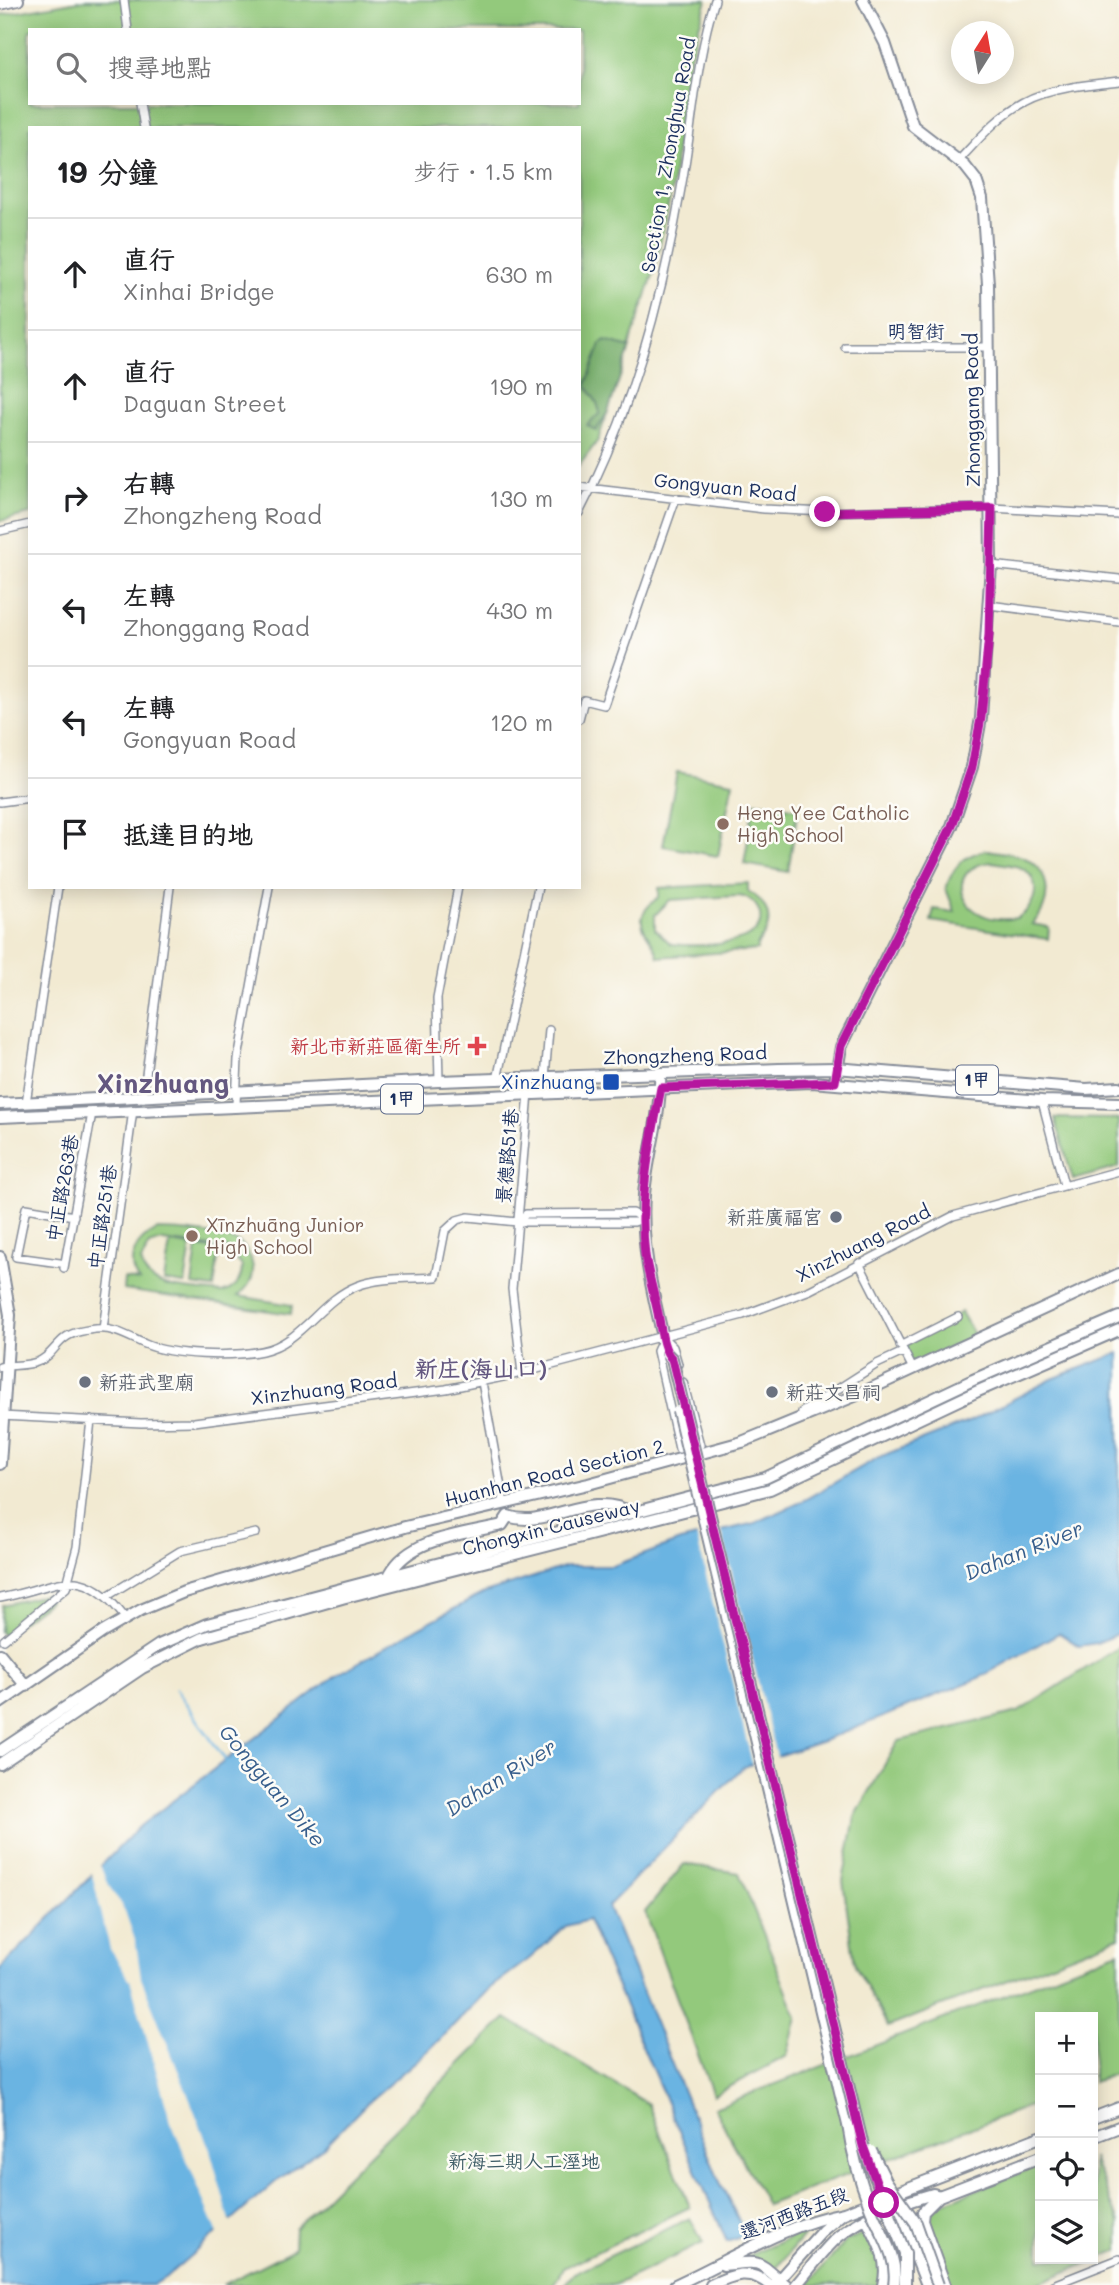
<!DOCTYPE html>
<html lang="zh-TW">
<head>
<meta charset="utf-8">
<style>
  :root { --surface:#fff; --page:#f2f2f2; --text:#202124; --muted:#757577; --line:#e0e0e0 }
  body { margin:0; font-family:Mali,"LXGW WenKai TC",sans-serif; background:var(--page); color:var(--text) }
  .controls { position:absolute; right:21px; bottom:21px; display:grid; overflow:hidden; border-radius:0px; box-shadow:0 4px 18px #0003 }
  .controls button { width:63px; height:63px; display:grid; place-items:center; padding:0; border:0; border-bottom:2px solid var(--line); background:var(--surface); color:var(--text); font:35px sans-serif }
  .compass { position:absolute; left:951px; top:21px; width:63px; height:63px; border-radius:50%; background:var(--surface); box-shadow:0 4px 18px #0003; rotate:11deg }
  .stop { position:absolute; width:21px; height:21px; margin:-16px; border:5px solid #b5179e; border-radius:50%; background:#fff }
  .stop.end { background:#b5179e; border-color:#fff; box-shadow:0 2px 7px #0008 }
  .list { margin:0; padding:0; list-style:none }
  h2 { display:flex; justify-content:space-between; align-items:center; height:91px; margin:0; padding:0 28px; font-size:30px }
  h2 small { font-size:23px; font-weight:400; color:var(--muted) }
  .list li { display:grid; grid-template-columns:46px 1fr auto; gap:21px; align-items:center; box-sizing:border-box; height:112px; padding:0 28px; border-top:2px solid var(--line) }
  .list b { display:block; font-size:26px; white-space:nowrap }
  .list p { margin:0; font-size:23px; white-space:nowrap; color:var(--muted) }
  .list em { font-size:23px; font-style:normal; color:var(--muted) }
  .icon { flex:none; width:38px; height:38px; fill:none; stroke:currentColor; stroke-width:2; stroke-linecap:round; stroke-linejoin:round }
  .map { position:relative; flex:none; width:1119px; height:2285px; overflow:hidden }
  .search { position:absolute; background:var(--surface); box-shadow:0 4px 18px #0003; left:28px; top:28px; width:553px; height:77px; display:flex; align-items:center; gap:18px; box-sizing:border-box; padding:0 24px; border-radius:0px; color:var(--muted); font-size:26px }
  .panel { position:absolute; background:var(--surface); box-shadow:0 4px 18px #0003; left:28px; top:126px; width:553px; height:763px; border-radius:0px }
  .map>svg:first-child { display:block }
  .green { fill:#93c97b; stroke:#577c6c; stroke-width:2; fill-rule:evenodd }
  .forest { fill:#76ad6b; stroke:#486e64; stroke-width:2 }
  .water { fill:#6ab4e2; stroke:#4272a0; stroke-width:2 }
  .pier { fill:#f2ead2 }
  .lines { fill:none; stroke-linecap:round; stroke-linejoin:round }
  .stream { stroke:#6ab4e2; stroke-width:2.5 }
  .street-casing { stroke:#868c98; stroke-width:10 }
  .secondary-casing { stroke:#868c98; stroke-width:14 }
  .primary-casing { stroke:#868c98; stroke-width:14 }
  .street { stroke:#fff; stroke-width:7 }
  .secondary { stroke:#fff; stroke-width:10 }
  .primary { stroke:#fff; stroke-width:10 }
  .secondary-bridge-casing { stroke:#868c98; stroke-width:14; stroke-linecap:butt }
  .secondary-bridge { stroke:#fff; stroke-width:10 }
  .route { stroke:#b5179e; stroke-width:9 }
  .education-dot { fill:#8d6e63; stroke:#fdfcf7; stroke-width:2.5 }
  .health-dot { fill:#e0444e; stroke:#fdfcf7; stroke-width:2.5 }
  .transit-dot { fill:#1a4fb4; stroke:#fdfcf7; stroke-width:2.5 }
  .worship-dot { fill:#6b7280; stroke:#fdfcf7; stroke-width:2.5 }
  .labels { text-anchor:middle; stroke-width:5; stroke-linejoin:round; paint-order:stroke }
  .shield { fill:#fdfcf7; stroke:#5f6c8c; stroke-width:2 }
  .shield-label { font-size:18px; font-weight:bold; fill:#1b2f5e }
  .street-label { font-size:19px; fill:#1b2f5e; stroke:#fdfcf7 }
  .education-label { font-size:19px; fill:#785e54; stroke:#fdfcf7; text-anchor:start }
  .health-label { font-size:19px; fill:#be3a42; stroke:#fdfcf7; text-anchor:end }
  .transit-label { font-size:19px; fill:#164399; stroke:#fdfcf7; text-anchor:end }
  .worship-label { font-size:19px; fill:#5b616d; stroke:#fdfcf7; text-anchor:start }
  .park-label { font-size:19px; fill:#3f5d67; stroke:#fdfcf7 }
  .water-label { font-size:21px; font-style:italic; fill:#375e8c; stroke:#fdfcf7 }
  .quarter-label { font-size:23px; font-weight:bold; fill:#645880; stroke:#fdfcf7 }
  .district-label { font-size:26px; font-weight:bold; fill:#645880; stroke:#fdfcf7 }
</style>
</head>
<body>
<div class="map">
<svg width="1119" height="2285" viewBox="0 0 1119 2285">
  <rect width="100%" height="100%" fill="#fdfcf7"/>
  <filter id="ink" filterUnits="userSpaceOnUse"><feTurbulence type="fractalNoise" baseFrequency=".0143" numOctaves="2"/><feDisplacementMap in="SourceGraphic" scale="14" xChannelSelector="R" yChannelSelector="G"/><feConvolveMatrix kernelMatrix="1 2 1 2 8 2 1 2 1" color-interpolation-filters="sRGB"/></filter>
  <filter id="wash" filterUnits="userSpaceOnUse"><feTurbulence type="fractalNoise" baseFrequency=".00686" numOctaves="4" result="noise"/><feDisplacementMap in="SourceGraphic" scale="28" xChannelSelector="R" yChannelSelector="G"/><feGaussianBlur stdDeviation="1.57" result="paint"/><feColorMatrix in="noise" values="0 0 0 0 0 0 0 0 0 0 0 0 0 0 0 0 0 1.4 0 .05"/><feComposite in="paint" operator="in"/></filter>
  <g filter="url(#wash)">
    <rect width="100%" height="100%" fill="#f2ead2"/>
    <!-- green -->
    <path class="green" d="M84 0H707L686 70 672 188 654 272 598 440 579 466V128H30V514L0 521V15ZM30 30H579V103H30Z
      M677 772 733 782 718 856 663 846Z
      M754 802 798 809 788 872 744 864Z
      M986 850C999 852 1014 853 1025 858 1053 871 1052 906 1032 924L1049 927 1048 939 931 921 934 909 955 912 946 889C952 867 964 855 986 850ZM993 862C1001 864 1013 864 1021 868 1044 879 1036 908 1017 918 958 929 941 865 993 862Z
      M748 883V891C764 900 775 917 764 935 760 942 757 941 757 950L658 957C656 935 622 924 659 897V888ZM738 896C748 897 755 901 759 911 772 949 693 946 671 944L655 929V915L670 900Z
      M1055 1118 1119 1119V1167L1073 1180Z
      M158 1230C176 1230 227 1234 241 1244 248 1249 252 1260 253 1268 254 1281 246 1289 238 1296L292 1305 291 1314 123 1290 124 1279 139 1281C123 1261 137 1238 158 1230ZM162 1241 228 1249 242 1266C242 1280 236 1289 222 1293 197 1289 146 1293 141 1262L149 1245Z
      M170 1243 191 1246 185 1284 164 1281Z
      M197 1247 219 1250 214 1288 192 1285Z
      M961 1312 975 1336 913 1365 903 1347Z
      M44 1595 49 1601 3 1636 0 1631 2 1605Z
      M1119 1647V1937L888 2027 855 1965 843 1881 855 1817 898 1741 1018 1712Z
      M684 1864 739 1873 797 2017 787 2056 713 2095 645 1912Z
      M1119 1951V2072L1093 2082V2017H1040V2102L767 2205 714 2108Z
      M506 2018 648 2104 690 2207 563 2268 553 2285H223L294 2249 295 2228Z
      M1093 2158 1119 2222V2250L1034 2285H948L927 2229 928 2213 937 2205 1040 2165V2259H1093Z
      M690 2218 703 2243 614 2285H564L574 2273Z
      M808 2230 777 2267 770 2268 747 2256Z
      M867 2232C880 2248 880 2265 881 2285H807L847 2240Z"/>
    <!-- forest -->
    <path class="forest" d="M605 341 630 348 608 412 596 431 587 425 600 413 597 403 586 385 601 344Z"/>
    <!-- water -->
    <path class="water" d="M1119 1353V1633L1097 1643 1079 1646 1059 1633 979 1678 823 1741 743 1767 608 1906 718 2178 746 2235 727 2242 588 1920 566 1926 529 1959 490 1988 430 2049 368 2102 325 2146 279 2179 166 2277 153 2285H0V1969L140 1826 335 1676 418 1628 482 1594 567 1566H613L680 1541 755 1523 799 1503 879 1457 973 1420 1052 1379Z"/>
    <!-- pier -->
    <path class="pier" d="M721 1528 777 1760 753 1767 696 1534Z
      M99 1862 107 1883 125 1911 136 1943 141 1978 210 2150 231 2225 219 2236 171 2122 130 1980 110 1949 91 1870Z"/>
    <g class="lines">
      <!-- stream -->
      <path class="stream" d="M176 1689 226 1761"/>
    </g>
  </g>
  <g filter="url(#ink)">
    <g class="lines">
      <!-- street casing -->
      <g class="street-casing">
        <path id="street" d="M124 0 128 30
          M140 103 144 128
          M959 160C979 139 998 116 1024 102 1048 88 1091 84 1119 81
          M845 347H987
          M579 487 764 509 825 512 992 508 1119 515
          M579 513C632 412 663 296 682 183 693 121 696 60 715 0
          M0 531 30 524
          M991 565 1119 579
          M989 605 1119 622
          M579 719 584 700 604 705 676 498
          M0 802 30 798
          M545 1077 549 1030
          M497 1080 538 887
          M439 1081 437 998 458 887
          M143 1098 170 887
          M1042 1101 1064 1185
          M26 1103 58 887
          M236 1104 238 1059 269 887
          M517 1222 526 1214 633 1213 643 1219
          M60 1263 16 1257 26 1208 74 1216
          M859 1263 913 1369
          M64 1268 92 1113
          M103 1329 133 1110
          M663 1338 657 1351 679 1449
          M664 1338 673 1347 678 1364
          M900 1346 958 1317
          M0 1367C11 1365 26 1366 37 1362 50 1358 55 1345 65 1338 72 1332 86 1330 95 1329 114 1327 129 1337 145 1344 173 1356 232 1357 262 1351 302 1343 320 1300 357 1286 381 1277 411 1279 436 1277L445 1231 457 1220 468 1217 517 1222H634L643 1219
          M522 1373 512 1289 529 1093
          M482 1382 504 1504
          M683 1382 700 1445
          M1 1416 141 1423 194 1422 446 1389 522 1373 743 1315 810 1290 953 1216 1119 1171
          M806 1418 802 1412 877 1364 903 1352
          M109 1595 180 1551 256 1533
          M0 1598C59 1587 81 1559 126 1619
          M4 1640 66 1588 77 1547 91 1420
          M1053 2285 1119 2259"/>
      </g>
      <!-- secondary casing -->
      <g class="secondary-casing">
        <path id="secondary" d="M0 4 18 0
          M660 1073C662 1113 647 1155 644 1195 640 1249 655 1302 667 1354
          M835 1082 841 1047 952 826 972 767 981 718 991 565 988 284 982 198 976 180 965 166 913 126 885 43 863 0
          M0 1257 10 1315 0 1464
          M508 1516C548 1530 587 1488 633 1513
          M704 1520 848 2125
          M390 1574C410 1537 466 1534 502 1525L508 1516
          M0 1654 26 1686
          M0 1703 103 1632 141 1610 184 1592 405 1527 588 1484 742 1442 857 1395 1119 1274
          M0 1751 159 1645 207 1624 765 1478 973 1380 1119 1317
          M0 1764 142 1668 202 1638 342 1598 770 1489 978 1391 1119 1330
          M1093 2118 1119 2108
          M1093 2137 1119 2127
          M939 2196 923 2212 922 2221 945 2285
          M889 2201 905 2229 927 2285
          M866 2218C877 2240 890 2260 883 2285
          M723 2265C764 2261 754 2259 786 2285
          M675 2285C730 2260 785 2224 844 2213L1040 2137
          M711 2285C734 2274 749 2268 770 2285
          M774 2285 823 2230 842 2214
          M796 2285C810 2269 823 2250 839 2236 867 2214 899 2204 933 2194L939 2196 1040 2157"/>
      </g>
      <!-- primary casing -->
      <g class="primary-casing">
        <path id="primary" d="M0 1104 439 1081 779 1069 836 1068 1086 1089 1119 1087
          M0 1117 812 1082 1042 1101 1119 1103"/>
      </g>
      <!-- street -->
      <use href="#street" class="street"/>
      <!-- secondary -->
      <use href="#secondary" class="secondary"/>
      <!-- primary -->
      <use href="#primary" class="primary"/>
      <!-- secondary-bridge casing -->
      <g class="secondary-bridge-casing">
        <path id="secondary-bridge" d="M667 1354 672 1359 863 2146 905 2253V2285
          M678 1411 704 1520
          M848 2125C852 2152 859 2178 869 2204 878 2231 899 2254 894 2285
          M871 2151 886 2181 916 2223 938 2285"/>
      </g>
      <!-- secondary-bridge -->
      <use href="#secondary-bridge" class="secondary-bridge"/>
    </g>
  </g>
  <g class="lines" filter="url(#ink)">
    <!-- route -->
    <path class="route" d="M825 512 992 508 989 635 981 718 972 767 952 826 841 1046 835 1082 661 1088C650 1143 638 1198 645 1255 648 1274 654 1294 658 1313 661 1328 662 1349 672 1359L863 2146 884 2203"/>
  </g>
  <!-- markers -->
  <g class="education-dot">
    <circle cx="723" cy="824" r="7"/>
    <circle cx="192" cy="1236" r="7"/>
  </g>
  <path class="health-dot" d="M473.5 1035.5h7v7h7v7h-7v7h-7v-7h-7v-7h7z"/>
  <rect class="transit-dot" x="602" y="1073" width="18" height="18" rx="3.5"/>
  <g class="worship-dot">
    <circle cx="836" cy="1217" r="7"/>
    <circle cx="85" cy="1382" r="7"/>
    <circle cx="772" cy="1392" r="7"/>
  </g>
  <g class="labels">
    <!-- shield labels -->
    <g class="shield">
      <rect x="956" y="1065.5" width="42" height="29" rx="5"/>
      <rect x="381" y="1084.5" width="42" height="29" rx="5"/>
    </g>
    <g class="shield-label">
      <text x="977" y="1086">1甲</text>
      <text x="402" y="1105">1甲</text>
    </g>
    <!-- street labels -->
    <g class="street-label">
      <text transform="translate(668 155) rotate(-80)" y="7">Section 1, Zhonghua Road</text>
      <text x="916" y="338">明智街</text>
      <text transform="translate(972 410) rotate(-91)" y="7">Zhonggang Road</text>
      <text transform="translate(725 487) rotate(6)" y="7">Gongyuan Road</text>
      <text transform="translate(685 1055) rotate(-2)" y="7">Zhongzheng Road</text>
      <text transform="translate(507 1156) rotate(-85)" y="7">景德路51巷</text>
      <text transform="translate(62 1188) rotate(-80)" y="7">中正路263巷</text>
      <text transform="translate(102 1217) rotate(-82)" y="7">中正路251巷</text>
      <text transform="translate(863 1243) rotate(-27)" y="7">Xinzhuang Road</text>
      <text transform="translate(324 1389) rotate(-7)" y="7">Xinzhuang Road</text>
      <text transform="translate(554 1473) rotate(-14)" y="7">Huanhan Road Section 2</text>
      <text transform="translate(551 1527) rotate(-14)" y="7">Chongxin Causeway</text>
      <text transform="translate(794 2213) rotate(-21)" y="7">還河西路五段</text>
    </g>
    <!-- education labels -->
    <g class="education-label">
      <text x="737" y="820">Heng Yee Catholic<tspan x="737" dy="22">High School</tspan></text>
      <text x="206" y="1232">Xīnzhuāng Junior<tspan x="206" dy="22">High School</tspan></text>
    </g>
    <!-- health labels -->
    <g class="health-label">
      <text x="461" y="1053">新北市新莊區衛生所</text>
    </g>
    <!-- transit labels -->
    <g class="transit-label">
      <text x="595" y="1089">Xinzhuang</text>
    </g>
    <!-- worship labels -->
    <g class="worship-label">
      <text x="822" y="1224" text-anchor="end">新莊廣福宮</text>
      <text x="99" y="1389">新莊武聖廟</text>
      <text x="786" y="1399">新莊文昌祠</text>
    </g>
    <!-- park labels -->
    <g class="park-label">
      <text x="524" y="2168">新海三期人工溼地</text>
    </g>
    <!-- water labels -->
    <g class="water-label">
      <text transform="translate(1024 1551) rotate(-22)" y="7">Dahan River</text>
      <text transform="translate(501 1778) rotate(-32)" y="7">Dahan River</text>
      <text transform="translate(272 1786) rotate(50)" y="7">Gongguan Dike</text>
    </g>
    <!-- quarter labels -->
    <g class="quarter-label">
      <text x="481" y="1377">新庄(海山口)</text>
    </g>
    <!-- district labels -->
    <g class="district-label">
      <text x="163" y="1093">Xinzhuang</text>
    </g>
  </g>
</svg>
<div class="controls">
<button>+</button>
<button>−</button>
<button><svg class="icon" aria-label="locate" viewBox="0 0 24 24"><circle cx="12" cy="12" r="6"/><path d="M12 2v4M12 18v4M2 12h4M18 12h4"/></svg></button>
<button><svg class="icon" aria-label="layers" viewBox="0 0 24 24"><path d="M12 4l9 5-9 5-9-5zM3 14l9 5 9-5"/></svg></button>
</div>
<svg class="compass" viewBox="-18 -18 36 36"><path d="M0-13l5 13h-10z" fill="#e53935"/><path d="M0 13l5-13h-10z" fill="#757577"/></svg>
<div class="stop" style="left:884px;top:2203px"></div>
<div class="stop end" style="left:825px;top:512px"></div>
<div class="search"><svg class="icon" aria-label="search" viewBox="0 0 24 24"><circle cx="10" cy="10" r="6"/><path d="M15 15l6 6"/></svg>搜尋地點</div>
<section class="panel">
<h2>19 分鐘<small>步行 · 1.5 km</small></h2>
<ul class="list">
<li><svg class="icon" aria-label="ahead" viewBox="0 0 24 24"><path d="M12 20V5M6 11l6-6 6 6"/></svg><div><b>直行</b><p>Xinhai Bridge</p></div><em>630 m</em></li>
<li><svg class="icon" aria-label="ahead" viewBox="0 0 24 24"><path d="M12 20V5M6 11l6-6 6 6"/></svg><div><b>直行</b><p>Daguan Street</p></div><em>190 m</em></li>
<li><svg class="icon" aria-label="right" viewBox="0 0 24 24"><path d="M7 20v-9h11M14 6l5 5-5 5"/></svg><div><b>右轉</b><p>Zhongzheng Road</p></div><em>130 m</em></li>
<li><svg class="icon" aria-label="left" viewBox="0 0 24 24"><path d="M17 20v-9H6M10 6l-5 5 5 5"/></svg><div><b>左轉</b><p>Zhonggang Road</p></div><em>430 m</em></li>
<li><svg class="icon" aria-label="left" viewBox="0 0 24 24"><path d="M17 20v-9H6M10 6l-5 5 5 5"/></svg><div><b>左轉</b><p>Gongyuan Road</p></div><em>120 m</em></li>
<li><svg class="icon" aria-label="arrive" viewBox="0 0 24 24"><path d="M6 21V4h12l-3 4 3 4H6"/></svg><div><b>抵達目的地</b></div></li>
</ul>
</section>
</div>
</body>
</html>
